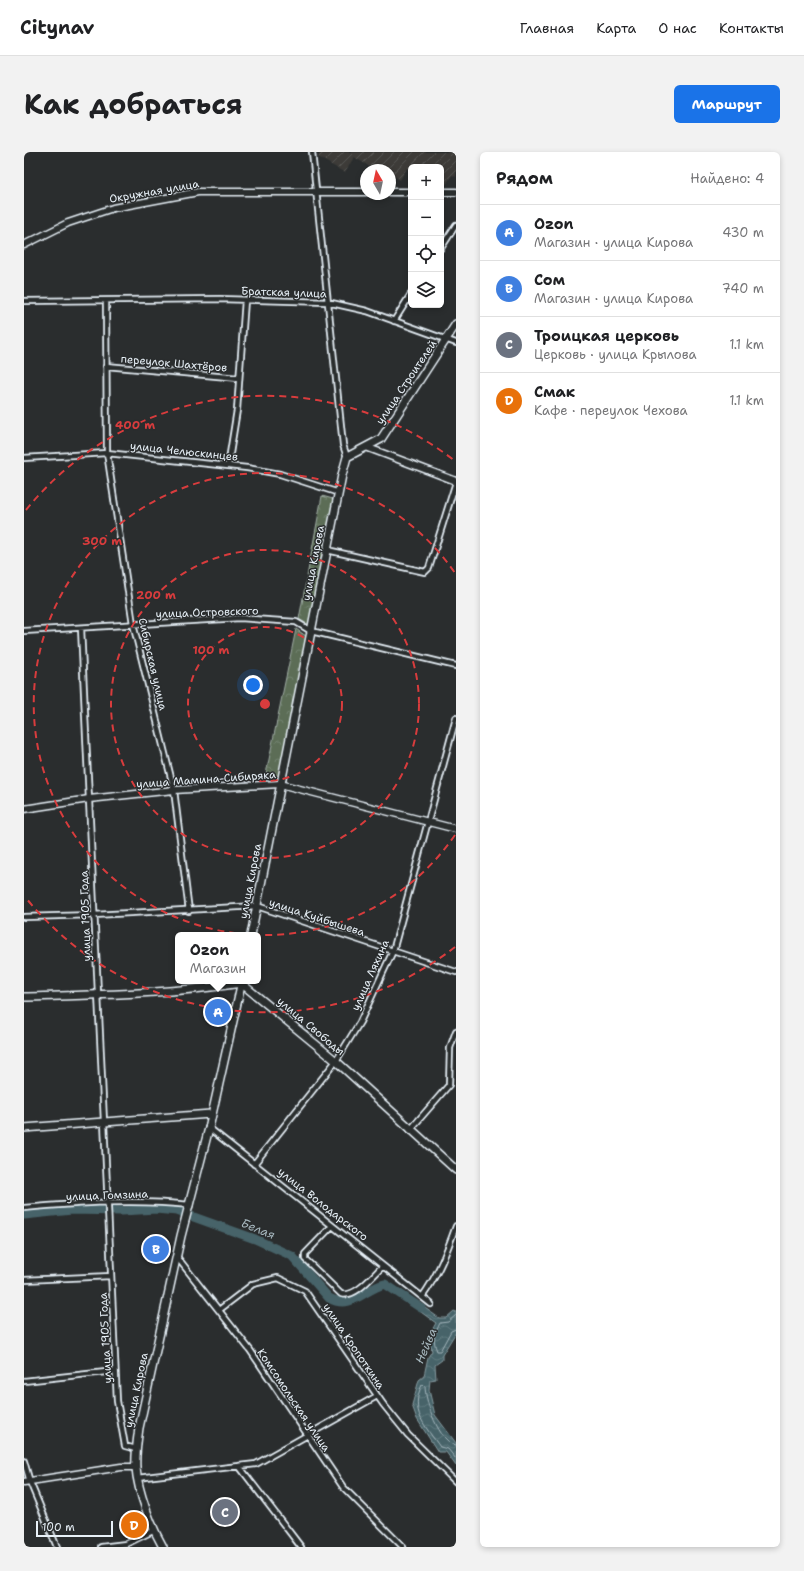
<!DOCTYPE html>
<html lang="ru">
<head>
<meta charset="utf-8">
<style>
  :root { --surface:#fff; --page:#f2f2f2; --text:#202124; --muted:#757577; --line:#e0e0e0; --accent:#1a73e8 }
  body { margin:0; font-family:"Shantell Sans",sans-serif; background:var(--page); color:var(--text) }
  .controls { position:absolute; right:12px; top:12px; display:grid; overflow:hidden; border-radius:6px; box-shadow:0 2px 6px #0003 }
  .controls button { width:36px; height:36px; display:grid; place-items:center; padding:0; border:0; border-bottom:1px solid var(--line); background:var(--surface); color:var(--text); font:20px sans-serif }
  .compass { position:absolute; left:336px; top:12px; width:36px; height:36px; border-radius:50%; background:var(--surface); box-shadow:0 2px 6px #0003; rotate:351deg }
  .scale { position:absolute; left:12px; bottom:10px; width:77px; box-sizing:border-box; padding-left:4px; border:2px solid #e8f1f8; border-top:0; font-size:11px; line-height:14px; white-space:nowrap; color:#e8f1f8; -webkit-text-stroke:3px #2a2d2e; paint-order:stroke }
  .you { position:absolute; left:229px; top:533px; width:14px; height:14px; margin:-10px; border:3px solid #fff; border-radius:50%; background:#1a73e8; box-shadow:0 0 0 6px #1a73e833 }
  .badge { display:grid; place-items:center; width:26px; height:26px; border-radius:50%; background:var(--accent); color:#fff; font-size:13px; font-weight:700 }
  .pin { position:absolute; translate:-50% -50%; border:2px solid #fff; box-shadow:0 1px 4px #0006 }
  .popup { position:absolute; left:151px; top:780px; width:86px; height:52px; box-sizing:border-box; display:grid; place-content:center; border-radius:6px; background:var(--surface); filter:drop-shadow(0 1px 3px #0005); font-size:13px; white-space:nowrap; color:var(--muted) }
  .popup b { font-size:15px; color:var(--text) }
  .popup::after { content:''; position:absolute; left:50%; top:100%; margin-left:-8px; border:8px solid transparent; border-top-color:var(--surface) }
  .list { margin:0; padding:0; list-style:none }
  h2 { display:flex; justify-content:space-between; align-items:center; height:52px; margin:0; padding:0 16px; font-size:17px }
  h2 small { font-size:13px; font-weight:400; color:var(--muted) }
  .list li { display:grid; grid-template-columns:26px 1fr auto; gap:12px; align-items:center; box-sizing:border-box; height:56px; padding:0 16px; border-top:1px solid var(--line) }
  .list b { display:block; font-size:15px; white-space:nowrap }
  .list p { margin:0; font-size:13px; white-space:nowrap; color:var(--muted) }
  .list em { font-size:13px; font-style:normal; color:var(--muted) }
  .icon { flex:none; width:22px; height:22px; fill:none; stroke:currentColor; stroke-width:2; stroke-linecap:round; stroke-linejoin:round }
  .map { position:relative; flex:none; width:432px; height:1395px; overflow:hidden; border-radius:6px }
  header { display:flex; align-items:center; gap:24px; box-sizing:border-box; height:56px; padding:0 20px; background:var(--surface); border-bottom:1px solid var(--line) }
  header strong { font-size:19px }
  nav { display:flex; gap:22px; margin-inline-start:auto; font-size:14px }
  .intro { display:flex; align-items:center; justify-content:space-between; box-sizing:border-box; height:96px; padding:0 24px }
  h1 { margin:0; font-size:28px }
  .button { padding:10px 18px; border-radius:6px; background:var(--accent); color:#fff; font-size:14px; font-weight:700 }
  main { display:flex; gap:24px; padding:0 24px }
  aside { flex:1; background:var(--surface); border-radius:6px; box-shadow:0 2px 6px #0003 }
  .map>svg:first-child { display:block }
  .industrial { fill:url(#industrial-furrows) }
  .forest { fill:url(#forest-crowns); stroke:#a2afa7 }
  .water { fill:url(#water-waves); stroke:#879ca2 }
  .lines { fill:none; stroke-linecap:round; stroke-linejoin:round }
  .shore { stroke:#a7b8bf; stroke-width:1 }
  .river { stroke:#466369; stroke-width:9 }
  .minor-casing { stroke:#e8f1f8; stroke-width:8 }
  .tertiary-casing { stroke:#e8f1f8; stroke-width:9 }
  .secondary-casing { stroke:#e8f1f8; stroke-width:10 }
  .minor { stroke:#2a2d2e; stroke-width:4.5 }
  .tertiary { stroke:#2a2d2e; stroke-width:6 }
  .secondary { stroke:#2a2d2e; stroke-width:7 }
  .ring { fill:none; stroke:#d83c3d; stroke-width:2; stroke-dasharray:7 5 }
  .labels { text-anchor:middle; stroke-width:3; stroke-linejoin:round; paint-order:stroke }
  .street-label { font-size:11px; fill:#e8f1f8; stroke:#2a2d2e }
  .water-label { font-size:12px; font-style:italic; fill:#a7b8bf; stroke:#2a2d2e }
  .centre { fill:#d83c3d; stroke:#2a2d2e; stroke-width:2 }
  .ring-label { font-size:12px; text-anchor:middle; font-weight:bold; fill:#d83c3d; stroke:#2a2d2e; stroke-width:3; stroke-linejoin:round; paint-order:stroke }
</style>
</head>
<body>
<header>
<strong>Citynav</strong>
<nav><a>Главная</a><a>Карта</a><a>О нас</a><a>Контакты</a></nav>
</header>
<div class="intro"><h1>Как добраться</h1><a class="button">Маршрут</a></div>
<main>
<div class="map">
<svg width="432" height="1395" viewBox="0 0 432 1395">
  <defs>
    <pattern id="industrial-furrows" width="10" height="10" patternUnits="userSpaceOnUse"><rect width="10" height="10" fill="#3c3b37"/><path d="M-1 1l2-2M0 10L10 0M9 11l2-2" fill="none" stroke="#585855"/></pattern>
    <pattern id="forest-crowns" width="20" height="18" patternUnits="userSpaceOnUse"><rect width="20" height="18" fill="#5c6d56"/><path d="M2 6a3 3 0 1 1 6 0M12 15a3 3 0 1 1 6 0" fill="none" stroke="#73826f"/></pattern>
    <pattern id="water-waves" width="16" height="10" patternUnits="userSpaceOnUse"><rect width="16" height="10" fill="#466369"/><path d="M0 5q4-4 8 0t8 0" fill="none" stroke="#617a7f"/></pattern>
  </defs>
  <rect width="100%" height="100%" fill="#2a2d2e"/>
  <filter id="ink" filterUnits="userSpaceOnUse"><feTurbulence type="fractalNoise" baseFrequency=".025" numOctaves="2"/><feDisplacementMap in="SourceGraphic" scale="8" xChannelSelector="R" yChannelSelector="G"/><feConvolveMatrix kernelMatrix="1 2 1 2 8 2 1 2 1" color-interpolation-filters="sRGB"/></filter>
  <g filter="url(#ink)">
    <!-- industrial -->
    <path class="industrial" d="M295 0H432V25L428 23 422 33 417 31V15H387V18L383 16 376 28 369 23 366 27V18H351L330 5 321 21 294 5 296 1Z"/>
    <!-- forest -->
    <path class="forest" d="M298 344 309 347 285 473 275 467Z
      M272 477 282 484 254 627 242 622Z"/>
    <!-- water -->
    <path class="water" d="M387 1149H391L415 1166H422L430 1159 432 1160V1180L418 1203V1208L411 1213 412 1227 406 1228 405 1238 411 1263 432 1291V1314L422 1300H414L393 1267 388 1253 395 1228 400 1224 404 1205 408 1199C405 1188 406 1181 412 1171L390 1155Z"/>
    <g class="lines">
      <!-- shore -->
      <path class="shore" d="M432 1163 424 1170 416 1171C411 1182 408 1187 413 1199H416L427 1179 432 1177
        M432 1293C415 1291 401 1249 401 1234L398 1233C385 1259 402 1275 416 1295L424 1297 432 1307"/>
      <!-- river -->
      <path class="river" d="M0 1063 48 1058 98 1059 132 1057 153 1059 231 1087 268 1104 305 1146C328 1159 341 1136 361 1132L397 1156"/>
      <!-- minor casing -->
      <g class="minor-casing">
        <path id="minor" d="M288 0 319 293 323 305
          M417 96 432 73
          M0 149 196 147 303 150 343 159 432 191
          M82 149 83 301 109 472 150 638 165 759
          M370 169 387 142
          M82 214 215 226
          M0 306 83 301 223 316 256 322 315 341
          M204 314 213 258 221 148
          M303 398 401 420 405 416 432 330
          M57 476 93 1249 101 1294 112 1297
          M0 479 216 466 272 470 287 479 432 514
          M0 765 70 763 233 754 432 820
          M185 976 407 1152
          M386 978 425 933 426 896 432 879
          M230 1012 312 909 336 870 369 799 432 566
          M0 1056C55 1051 111 1047 166 1053
          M308 1074 281 1102V1107L317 1142C332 1146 349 1123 359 1114
          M153 1105 226 1198 319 1335 379 1395
          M0 1128 87 1124
          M398 1145C414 1123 423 1099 432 1074
          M195 1158 229 1132 254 1126 281 1139 359 1252 384 1283 432 1330
          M0 1229 91 1219
          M0 1309 6 1330 33 1395
          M215 1314 277 1395
          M113 1326 232 1312 353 1244
          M77 1395 102 1392 131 1378"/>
      </g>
      <!-- tertiary casing -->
      <g class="tertiary-casing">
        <path id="tertiary" d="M366 40H387
          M417 40H432
          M0 93 44 71 89 56 174 40H342
          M342 295 432 329
          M0 657 65 647 150 638 256 632 432 677
          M0 1330 97 1315H112"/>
      </g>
      <!-- secondary casing -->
      <g class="secondary-casing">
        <path id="secondary" d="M227 783 318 323 323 305 357 287 432 172
          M0 845C72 843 146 842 217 831L312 909 432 1018
          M0 976 187 962
          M139 1395C127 1374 114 1340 112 1316 111 1303 113 1290 115 1276L157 1084 185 976 218 829"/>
      </g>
      <!-- minor -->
      <use href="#minor" class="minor"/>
      <!-- tertiary -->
      <use href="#tertiary" class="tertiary"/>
      <!-- secondary -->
      <use href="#secondary" class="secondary"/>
    </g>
  </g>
  <!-- distance rings -->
  <g class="ring">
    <circle cx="241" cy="552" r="77"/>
    <circle cx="241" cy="552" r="154"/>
    <path d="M431 683A231 231 0 1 1 431 421"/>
    <path d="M431 795A308 308 0 0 1 2 746M2 358A308 308 0 0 1 431 309"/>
  </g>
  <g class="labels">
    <!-- street labels -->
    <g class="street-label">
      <text transform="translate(130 39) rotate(-10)" y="4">Окружная улица</text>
      <text transform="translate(260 140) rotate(2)" y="4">Братская улица</text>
      <text transform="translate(150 211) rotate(5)" y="4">переулок Шахтёров</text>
      <text transform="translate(382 230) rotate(-56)" y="4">улица Строителей</text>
      <text transform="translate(160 299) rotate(6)" y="4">улица Челюскинцев</text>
      <text transform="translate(289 411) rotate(-79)" y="4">улица Кирова</text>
      <text transform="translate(183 460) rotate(-2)" y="4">улица Островского</text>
      <text transform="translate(129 512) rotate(77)" y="4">Сибирская улица</text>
      <text transform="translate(182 627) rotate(-4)" y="4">улица Мамина-Сибиряка</text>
      <text transform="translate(226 729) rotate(-79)" y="4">улица Кирова</text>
      <text transform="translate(61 764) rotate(-92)" y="4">улица 1905 Года</text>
      <text transform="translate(293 765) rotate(18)" y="4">улица Куйбышева</text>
      <text transform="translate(346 823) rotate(-66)" y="4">улица Ляхина</text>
      <text transform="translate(287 874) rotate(40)" y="4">улица Свободы</text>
      <text transform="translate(83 1043) rotate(-2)" y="4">улица Гомзина</text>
      <text transform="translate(299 1052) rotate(38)" y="4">улица Володарского</text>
      <text transform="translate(81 1186) rotate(-93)" y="4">улица 1905 Года</text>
      <text transform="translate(330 1194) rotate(56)" y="4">улица Кропоткина</text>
      <text transform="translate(112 1238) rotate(-78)" y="4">улица Кирова</text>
      <text transform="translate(270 1248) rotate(56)" y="4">Комсомольская улица</text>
    </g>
    <!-- water labels -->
    <g class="water-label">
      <text transform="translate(234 1077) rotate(22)" y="4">Белая</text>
      <text transform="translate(402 1194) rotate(-67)" y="4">Нейва</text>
    </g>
  </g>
  <circle cx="241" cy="552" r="6" class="centre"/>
  <g class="ring-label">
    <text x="111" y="277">400 m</text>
    <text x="78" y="393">300 m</text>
    <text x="132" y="447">200 m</text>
    <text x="187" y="502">100 m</text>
  </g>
</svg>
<div class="controls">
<button>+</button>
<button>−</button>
<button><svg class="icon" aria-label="locate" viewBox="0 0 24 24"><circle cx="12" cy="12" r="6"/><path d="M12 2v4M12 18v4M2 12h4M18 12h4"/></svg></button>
<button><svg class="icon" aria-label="layers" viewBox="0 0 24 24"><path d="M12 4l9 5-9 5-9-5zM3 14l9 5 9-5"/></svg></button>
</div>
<svg class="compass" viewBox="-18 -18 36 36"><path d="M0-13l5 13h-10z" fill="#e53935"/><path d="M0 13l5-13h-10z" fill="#757577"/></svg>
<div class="scale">100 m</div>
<div class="you"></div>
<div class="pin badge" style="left:194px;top:860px;background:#3f7fe0">A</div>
<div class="popup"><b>Ozon</b>Магазин</div>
<div class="pin badge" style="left:132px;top:1097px;background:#3f7fe0">B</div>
<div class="pin badge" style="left:201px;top:1360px;background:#6b7280">C</div>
<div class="pin badge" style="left:110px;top:1373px;background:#e8710a">D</div>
</div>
<aside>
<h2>Рядом<small>Найдено: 4</small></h2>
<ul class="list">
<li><span class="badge" style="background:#3f7fe0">A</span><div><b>Ozon</b><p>Магазин · улица Кирова</p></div><em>430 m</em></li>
<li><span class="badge" style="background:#3f7fe0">B</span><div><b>Сом</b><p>Магазин · улица Кирова</p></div><em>740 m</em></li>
<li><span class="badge" style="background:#6b7280">C</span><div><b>Троицкая церковь</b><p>Церковь · улица Крылова</p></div><em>1.1 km</em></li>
<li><span class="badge" style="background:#e8710a">D</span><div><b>Смак</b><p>Кафе · переулок Чехова</p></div><em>1.1 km</em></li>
</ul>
</aside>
</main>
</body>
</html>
